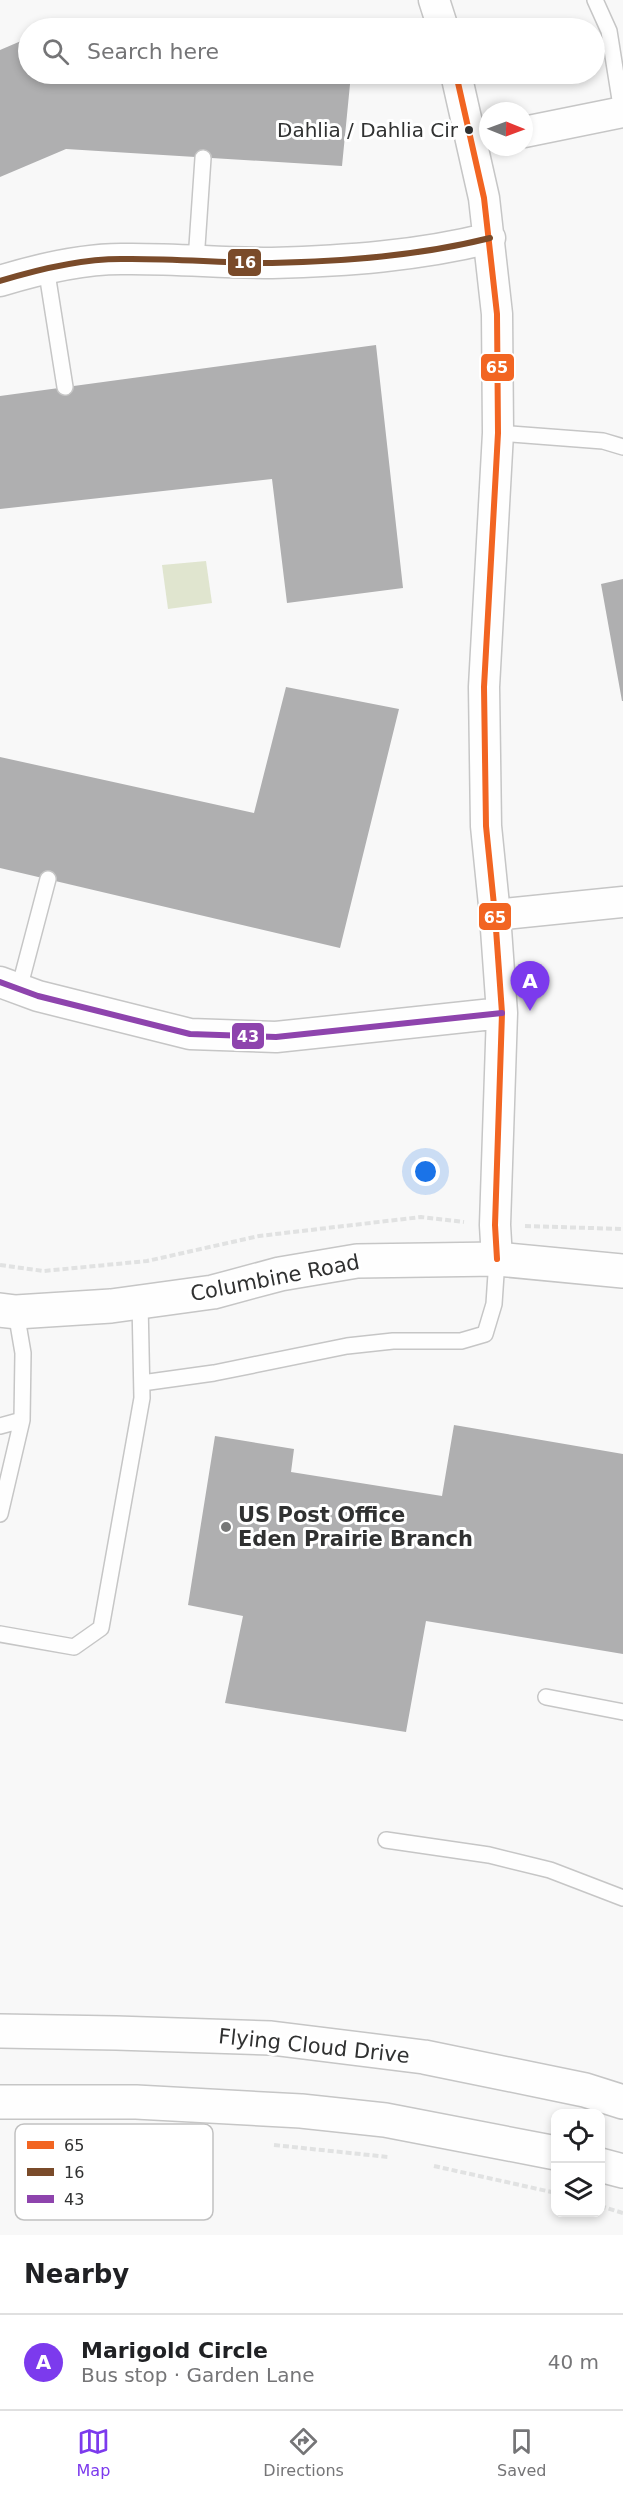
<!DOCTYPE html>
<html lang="en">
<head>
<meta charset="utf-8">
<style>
  :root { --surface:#fff; --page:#f6f6f6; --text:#202124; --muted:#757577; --line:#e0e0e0; --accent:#7c3aed }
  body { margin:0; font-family:"DejaVu Sans",sans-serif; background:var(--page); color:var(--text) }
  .controls { position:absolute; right:18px; bottom:18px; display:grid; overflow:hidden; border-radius:12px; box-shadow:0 3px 9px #0003 }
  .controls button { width:54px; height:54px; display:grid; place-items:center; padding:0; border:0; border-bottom:2px solid var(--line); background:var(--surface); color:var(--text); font:30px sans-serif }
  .compass { position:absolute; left:479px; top:102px; width:54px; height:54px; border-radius:50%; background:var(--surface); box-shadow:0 3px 9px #0003; rotate:91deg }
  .you { position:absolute; left:426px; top:1172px; width:21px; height:21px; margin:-15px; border:4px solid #fff; border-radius:50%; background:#1a73e8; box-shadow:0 0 0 9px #1a73e833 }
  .badge { display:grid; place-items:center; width:39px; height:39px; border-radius:50%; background:var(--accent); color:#fff; font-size:20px; font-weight:700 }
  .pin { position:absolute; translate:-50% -50px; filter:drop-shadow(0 2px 3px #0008) }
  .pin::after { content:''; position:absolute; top:32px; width:21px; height:18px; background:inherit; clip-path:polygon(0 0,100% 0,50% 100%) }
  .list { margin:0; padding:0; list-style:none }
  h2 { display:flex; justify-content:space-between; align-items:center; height:78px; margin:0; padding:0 24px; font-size:26px }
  h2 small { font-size:20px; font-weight:400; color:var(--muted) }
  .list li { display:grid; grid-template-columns:39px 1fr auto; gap:18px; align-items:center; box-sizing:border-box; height:96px; padding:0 24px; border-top:2px solid var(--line) }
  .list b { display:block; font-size:22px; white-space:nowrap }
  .list p { margin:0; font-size:20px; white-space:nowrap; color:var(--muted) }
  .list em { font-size:20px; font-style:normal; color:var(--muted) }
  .icon { flex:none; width:33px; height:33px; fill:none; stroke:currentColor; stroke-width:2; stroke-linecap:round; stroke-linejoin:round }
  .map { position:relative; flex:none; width:623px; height:2235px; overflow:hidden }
  .search { position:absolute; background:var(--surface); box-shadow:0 3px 9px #0003; left:18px; right:18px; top:18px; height:66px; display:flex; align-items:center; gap:15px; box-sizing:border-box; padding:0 21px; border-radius:33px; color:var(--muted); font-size:22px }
  .sheet { height:174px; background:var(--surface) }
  nav { display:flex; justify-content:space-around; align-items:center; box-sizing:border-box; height:84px; border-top:2px solid var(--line); background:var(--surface); font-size:16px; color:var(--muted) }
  nav a { display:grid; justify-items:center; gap:3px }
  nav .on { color:var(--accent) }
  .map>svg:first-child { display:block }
  .green { fill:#e0e5cf }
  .building { fill:#afafb0 }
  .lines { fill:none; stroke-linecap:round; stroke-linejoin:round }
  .lane-casing { stroke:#c6c6c6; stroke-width:18 }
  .street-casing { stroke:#c6c6c6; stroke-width:33 }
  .secondary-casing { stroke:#c6c6c6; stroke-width:36 }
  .primary-casing { stroke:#c6c6c6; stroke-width:36 }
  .path { stroke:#e1e2e2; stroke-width:4; stroke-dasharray:6 3; stroke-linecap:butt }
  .lane { stroke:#fefefe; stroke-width:15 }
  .street { stroke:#fefefe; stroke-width:30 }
  .secondary { stroke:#fefefe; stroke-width:33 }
  .primary { stroke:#fefefe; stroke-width:33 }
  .bus-1-casing { stroke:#fff; stroke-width:10 }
  .bus-2-casing { stroke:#fff; stroke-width:10 }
  .bus-3-casing { stroke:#fff; stroke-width:10 }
  .bus-1 { stroke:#f26522; stroke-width:6 }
  .bus-2 { stroke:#7a4b2a; stroke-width:6 }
  .bus-3 { stroke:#8e44ad; stroke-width:6 }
  .bus-dot { fill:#303131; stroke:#fff; stroke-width:2 }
  .poi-dot { fill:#767777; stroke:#fff; stroke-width:2 }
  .labels { text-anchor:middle; stroke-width:6; stroke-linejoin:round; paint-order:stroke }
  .bus-label { font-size:20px; fill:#303131; stroke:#fff; text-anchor:end }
  .street-label { font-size:21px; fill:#303131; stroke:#fff }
  .poi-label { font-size:21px; font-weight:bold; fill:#303131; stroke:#fff; text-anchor:start }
  .key { fill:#fff; stroke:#c1c1c1; stroke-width:1.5 }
  .key-label { font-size:16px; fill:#303131 }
  .line-badge { stroke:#fff; stroke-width:2 }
  .badge-label { font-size:16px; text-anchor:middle; font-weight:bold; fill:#fff }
</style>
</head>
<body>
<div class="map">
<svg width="623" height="2235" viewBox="0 0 623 2235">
  <rect width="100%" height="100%" fill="#f8f8f8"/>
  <!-- green -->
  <path class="green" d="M206 561 212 603 168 609 162 565Z"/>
  <!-- building -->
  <path class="building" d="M28 38V74H351L342 166 66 149 0 177V50Z
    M376 345 403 588 287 603 272 479 0 509V396Z
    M623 579V701H622L601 584Z
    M286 687 399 709 340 948 0 868V757L254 813Z
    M454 1425 623 1454V1654L426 1621 406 1732 225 1703 243 1616 188 1605 215 1436 294 1449 291 1472 442 1496Z"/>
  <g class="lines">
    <!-- lane casing -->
    <g class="lane-casing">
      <path id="lane" d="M595 0 609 31 622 112
        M196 261 203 158
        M46 267 65 387
        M498 433 603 441 623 447
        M19 989 48 879
        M142 1383 214 1373 347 1346 393 1341H461L485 1334 494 1304 497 1259
        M0 1426 22 1420
        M0 1514 22 1420 23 1353 16 1312
        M0 1634 74 1647 101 1628 142 1398 140 1302
        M546 1697 623 1712
        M386 1840 489 1855 550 1870 623 1898"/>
    </g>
    <!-- street casing -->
    <g class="street-casing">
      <path id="street" d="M434 0 443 28
        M456 74 484 198 497 314 498 433 484 687 486 826 495 915 502 1013 495 1225 497 1259
        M524 132 623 112
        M0 281C39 269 80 259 121 259 171 258 222 263 272 263 346 261 418 256 490 238
        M495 915 623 902
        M0 982 38 996 190 1034 276 1037 502 1013"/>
    </g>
    <!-- secondary casing -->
    <g class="secondary-casing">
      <path id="secondary" d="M0 1310 16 1312 111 1306 213 1292 280 1274 357 1261 497 1259 623 1271"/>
    </g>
    <!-- primary casing -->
    <g class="primary-casing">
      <path id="primary" d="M0 2031 116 2033 271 2038 424 2057 585 2090 623 2102
        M0 2102H136L301 2111 385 2120 556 2153
        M600 2165 623 2171"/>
    </g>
    <!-- path -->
    <path class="path" d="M525 1226 623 1229
      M0 1265 44 1271 147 1261 259 1236 421 1217 464 1222
      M52 2138 209 2142
      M274 2145 388 2157
      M434 2166 556 2193
      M600 2206 623 2213"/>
    <!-- lane -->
    <use href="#lane" class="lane"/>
    <!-- street -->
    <use href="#street" class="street"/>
    <!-- secondary -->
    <use href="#secondary" class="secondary"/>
    <!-- primary -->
    <use href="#primary" class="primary"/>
    <!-- bus-1 casing -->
    <g class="bus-1-casing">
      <path id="bus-1" d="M456 74 484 198 497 314 498 433 484 687 486 826 495 915 502 1013 495 1225 497 1259"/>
    </g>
    <!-- bus-2 casing -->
    <g class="bus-2-casing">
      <path id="bus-2" d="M0 281C39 269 80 259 121 259 171 258 222 263 272 263 346 261 418 256 490 238"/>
    </g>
    <!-- bus-3 casing -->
    <g class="bus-3-casing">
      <path id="bus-3" d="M0 982 38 996 190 1034 276 1037 502 1013"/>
    </g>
    <!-- bus-1 -->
    <use href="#bus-1" class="bus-1"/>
    <!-- bus-2 -->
    <use href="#bus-2" class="bus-2"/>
    <!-- bus-3 -->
    <use href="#bus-3" class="bus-3"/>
  </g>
  <!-- markers -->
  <circle class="bus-dot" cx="469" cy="130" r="5"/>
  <circle class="poi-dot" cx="226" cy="1527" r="6"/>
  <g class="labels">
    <!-- bus labels -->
    <g class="bus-label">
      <text x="458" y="137">Dahlia / Dahlia Cir</text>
    </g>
    <!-- street labels -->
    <g class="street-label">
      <text transform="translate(275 1278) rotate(-11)" y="7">Columbine Road</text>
      <text transform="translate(314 2046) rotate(6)" y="7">Flying Cloud Drive</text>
    </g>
    <!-- poi labels -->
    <g class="poi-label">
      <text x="238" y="1522">US Post Office<tspan x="238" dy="24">Eden Prairie Branch</tspan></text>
    </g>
  </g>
  <!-- legend -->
  <rect x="15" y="2124" width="198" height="96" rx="9" class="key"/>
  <rect x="27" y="2141" width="27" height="8" fill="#f26522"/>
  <rect x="27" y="2168" width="27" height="8" fill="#7a4b2a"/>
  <rect x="27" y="2195" width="27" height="8" fill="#8e44ad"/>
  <g class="key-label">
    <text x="64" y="2151">65</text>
    <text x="64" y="2178">16</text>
    <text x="64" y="2205">43</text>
  </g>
  <g class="line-badge">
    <rect x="227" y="248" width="35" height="29" rx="6" fill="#7a4b2a"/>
    <rect x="480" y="353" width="35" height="29" rx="6" fill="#f26522"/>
    <rect x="478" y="902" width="34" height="29" rx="6" fill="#f26522"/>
    <rect x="231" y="1022" width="34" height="28" rx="6" fill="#8e44ad"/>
  </g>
  <g class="badge-label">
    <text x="245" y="268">16</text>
    <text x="497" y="373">65</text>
    <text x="495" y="923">65</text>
    <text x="248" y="1042">43</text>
  </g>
</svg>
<div class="controls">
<button><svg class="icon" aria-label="locate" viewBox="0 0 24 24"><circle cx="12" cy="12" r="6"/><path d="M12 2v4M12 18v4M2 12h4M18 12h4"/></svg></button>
<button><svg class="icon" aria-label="layers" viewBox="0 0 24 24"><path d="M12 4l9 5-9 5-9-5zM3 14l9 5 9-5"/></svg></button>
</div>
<svg class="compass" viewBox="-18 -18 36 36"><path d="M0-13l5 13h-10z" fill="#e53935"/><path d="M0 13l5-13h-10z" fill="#757577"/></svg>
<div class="you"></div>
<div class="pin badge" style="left:530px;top:1011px">A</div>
<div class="search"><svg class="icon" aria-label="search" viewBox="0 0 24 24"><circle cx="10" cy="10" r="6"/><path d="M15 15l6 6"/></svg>Search here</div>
</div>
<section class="sheet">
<h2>Nearby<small></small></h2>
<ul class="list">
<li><span class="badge">A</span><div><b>Marigold Circle</b><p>Bus stop · Garden Lane</p></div><em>40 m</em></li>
</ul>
</section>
<nav>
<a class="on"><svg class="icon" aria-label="map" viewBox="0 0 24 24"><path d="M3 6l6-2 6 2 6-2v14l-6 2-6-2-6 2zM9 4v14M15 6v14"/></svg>Map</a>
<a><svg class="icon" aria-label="directions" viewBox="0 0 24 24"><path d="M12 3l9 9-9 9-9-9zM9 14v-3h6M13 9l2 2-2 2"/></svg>Directions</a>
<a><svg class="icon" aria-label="saved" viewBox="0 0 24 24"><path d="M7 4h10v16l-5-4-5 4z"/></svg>Saved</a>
</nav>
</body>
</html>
